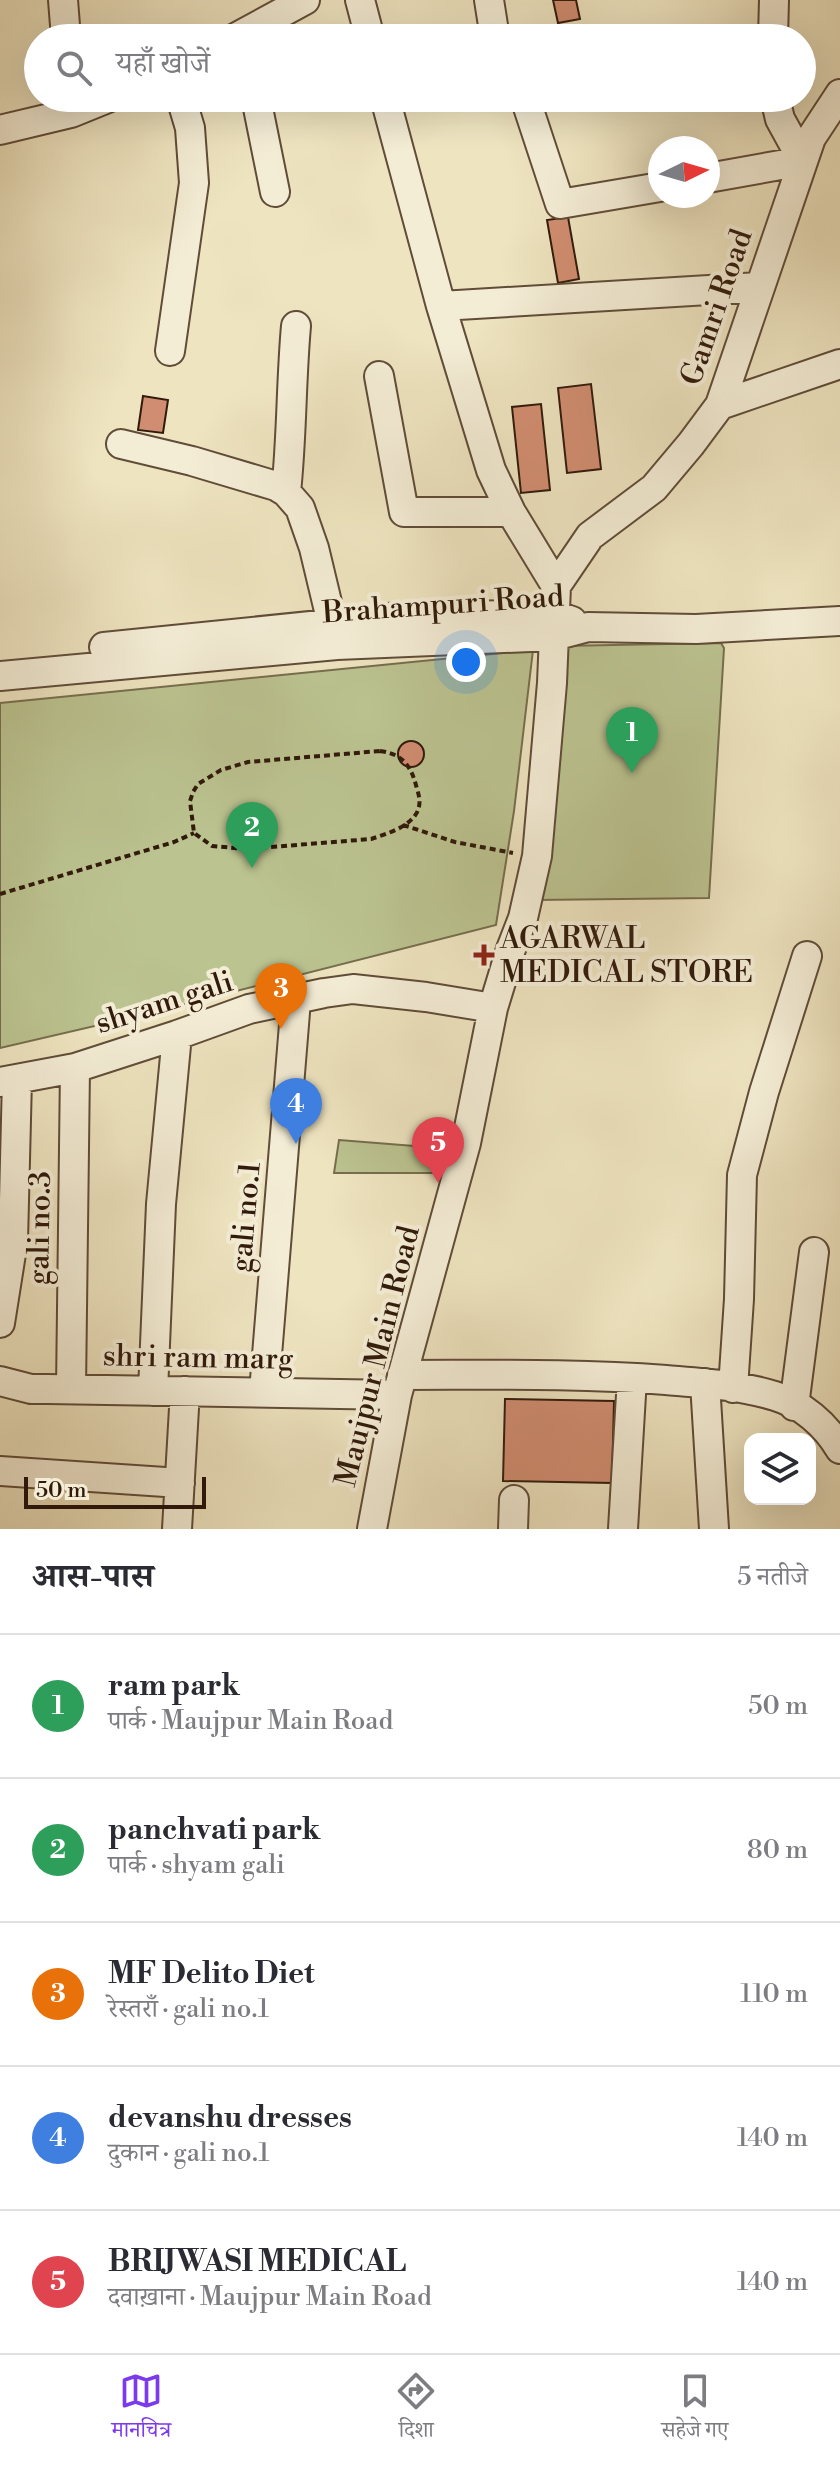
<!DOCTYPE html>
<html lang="hi">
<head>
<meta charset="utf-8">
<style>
  :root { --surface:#fff; --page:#f7f7f7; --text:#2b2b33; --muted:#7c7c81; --line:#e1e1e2; --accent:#7c3aed }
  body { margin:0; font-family:"Libre Bodoni","Noto Serif Devanagari",serif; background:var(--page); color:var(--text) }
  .controls { position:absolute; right:24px; bottom:24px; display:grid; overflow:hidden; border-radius:16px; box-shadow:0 8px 32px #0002 }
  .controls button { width:72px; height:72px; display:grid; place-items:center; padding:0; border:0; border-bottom:2px solid var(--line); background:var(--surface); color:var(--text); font:40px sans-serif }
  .compass { position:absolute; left:648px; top:136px; width:72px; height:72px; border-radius:50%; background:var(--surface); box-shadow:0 8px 32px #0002; rotate:85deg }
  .scale { position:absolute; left:24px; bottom:20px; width:182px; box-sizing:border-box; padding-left:8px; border:4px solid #311a0b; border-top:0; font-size:22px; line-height:28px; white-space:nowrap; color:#311a0b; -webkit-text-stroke:6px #f4edd6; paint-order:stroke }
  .you { position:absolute; left:466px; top:662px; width:28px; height:28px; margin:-20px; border:6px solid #fff; border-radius:50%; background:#1a73e8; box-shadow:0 0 0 12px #1a73e833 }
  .badge { display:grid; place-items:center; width:52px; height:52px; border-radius:50%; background:var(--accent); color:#fff; font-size:26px; font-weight:700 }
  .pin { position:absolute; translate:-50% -66px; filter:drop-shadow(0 2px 4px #0008) }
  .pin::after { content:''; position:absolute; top:42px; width:28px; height:24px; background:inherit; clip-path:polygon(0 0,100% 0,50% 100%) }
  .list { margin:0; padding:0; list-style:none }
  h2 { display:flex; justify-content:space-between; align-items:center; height:104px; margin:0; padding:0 32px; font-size:34px }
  h2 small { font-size:26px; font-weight:400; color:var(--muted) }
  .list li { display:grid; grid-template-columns:52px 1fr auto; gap:24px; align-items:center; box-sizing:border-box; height:144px; padding:0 32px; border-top:2px solid var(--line) }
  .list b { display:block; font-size:30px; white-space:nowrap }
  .list p { margin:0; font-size:26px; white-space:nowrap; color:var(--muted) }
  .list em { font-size:26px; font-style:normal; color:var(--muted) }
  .icon { flex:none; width:44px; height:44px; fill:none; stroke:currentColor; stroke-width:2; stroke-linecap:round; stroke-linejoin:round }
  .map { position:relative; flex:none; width:840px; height:1529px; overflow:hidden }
  .search { position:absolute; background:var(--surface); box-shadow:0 8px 32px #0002; left:24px; right:24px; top:24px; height:88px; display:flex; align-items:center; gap:20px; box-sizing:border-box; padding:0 28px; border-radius:44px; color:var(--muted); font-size:30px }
  .sheet { height:824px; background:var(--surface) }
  nav { display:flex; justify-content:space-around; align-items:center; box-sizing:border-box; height:112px; border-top:2px solid var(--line); background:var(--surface); font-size:22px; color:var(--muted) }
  nav a { display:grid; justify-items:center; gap:4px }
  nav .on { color:var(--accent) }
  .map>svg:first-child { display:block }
  .green { fill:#bbc390; stroke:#766e4e; stroke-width:2 }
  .building { fill:#d18d71; stroke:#311a0b; stroke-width:2 }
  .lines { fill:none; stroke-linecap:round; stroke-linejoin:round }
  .minor-casing { stroke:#604c38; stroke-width:32 }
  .path { stroke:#311a0b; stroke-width:4; stroke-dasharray:6 4; stroke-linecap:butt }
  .minor { stroke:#f4edd6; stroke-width:28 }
  .poi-dot { fill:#8f2418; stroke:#f4edd6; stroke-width:3 }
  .labels { text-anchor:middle; stroke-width:8; stroke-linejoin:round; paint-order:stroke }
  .street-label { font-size:30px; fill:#311a0b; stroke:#f4edd6 }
  .poi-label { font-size:30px; fill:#311a0b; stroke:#f4edd6; text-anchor:start }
</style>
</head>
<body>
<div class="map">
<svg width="840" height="1529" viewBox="0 0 840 1529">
  <rect width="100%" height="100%" fill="#eee4c0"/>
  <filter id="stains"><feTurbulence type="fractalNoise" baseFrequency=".0025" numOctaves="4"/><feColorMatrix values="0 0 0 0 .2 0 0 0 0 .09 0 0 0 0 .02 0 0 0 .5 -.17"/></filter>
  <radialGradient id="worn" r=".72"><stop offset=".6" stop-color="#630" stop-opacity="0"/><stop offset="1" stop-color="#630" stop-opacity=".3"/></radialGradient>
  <!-- green -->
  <path class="green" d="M721 643 724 648 709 898 536 900 560 646Z
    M533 650 514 811 496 925 142 1015 0 1048V703Z
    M339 1140 427 1147 441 1148 435 1173H334Z"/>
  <!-- building -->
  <path class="building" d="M553 0H576L580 19 558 23Z
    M568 217 579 279 558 283 547 220Z
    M591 384 601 469 567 473 558 388Z
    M143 396 168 400 163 433 138 430Z
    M541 404 550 490 521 493 512 407Z
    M398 754a13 13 0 1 1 26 0a13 13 0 1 1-26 0Z
    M505 1399 614 1401 612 1483 503 1481Z"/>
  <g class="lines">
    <!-- minor casing -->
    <g class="minor-casing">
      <path id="minor" d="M63 0 66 38
        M360 0 370 38
        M489 0 495 38
        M235 38 305 0
        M773 38 774 0
        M256 98 275 192
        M385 98 441 306 491 470 511 512 556 586
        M525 98 560 204 660 187
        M0 130 71 113 108 98
        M708 178 803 161 780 119 775 98
        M441 306 759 287
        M170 351 194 183 190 128 181 98
        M379 376 404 512H511
        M720 405 840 364
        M121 444 192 461 276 486 286 492 300 508 314 548 336 640
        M286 492C292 437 291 381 296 326
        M104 647 408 616 555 615 572 621
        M0 676 337 645 554 636 588 627 696 629 840 621
        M0 1082 75 1068 177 1035 249 1009 324 993 353 989 426 997 493 1008
        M0 1323 13 1241 17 1079
        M402 1375C490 1375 578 1373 666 1380 702 1383 740 1385 775 1396 802 1404 826 1425 840 1449
        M0 1381 31 1389H47L397 1395
        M705 1383 714 1529
        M733 1388 739 1299 742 1175 764 1092 807 956
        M71 1389 75 1068
        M153 1391 161 1204 177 1035
        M264 1392 296 1000
        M794 1406 814 1252
        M0 1471 180 1483
        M177 1529 185 1391
        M372 1529 397 1395 466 1143 493 1008 511 949 523 918 537 856 552 683 556 586 590 536 654 488 691 444 720 405 811 138 840 94
        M513 1529 514 1500
        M623 1529 632 1378"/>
    </g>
    <!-- path -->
    <path class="path" d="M380 751C404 754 412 768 417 789 420 798 421 806 416 814 407 828 386 834 371 839L246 849 212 846 194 833 190 801 193 792 198 784 221 770 248 762Z
      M403 825 455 842 513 853
      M0 894 174 842 194 833"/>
    <!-- minor -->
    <use href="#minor" class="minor"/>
  </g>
  <!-- markers -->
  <path class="poi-dot" d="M480 943h8v8h8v8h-8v8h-8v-8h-8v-8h8z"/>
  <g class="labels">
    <!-- street labels -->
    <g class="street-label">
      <text transform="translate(716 307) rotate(-71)" y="10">Gamri Road</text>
      <text transform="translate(443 604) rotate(-4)" y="10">Brahampuri Road</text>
      <text transform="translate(164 1002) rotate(-18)" y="10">shyam gali</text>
      <text transform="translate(245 1217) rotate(-85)" y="10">gali no.1</text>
      <text transform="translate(39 1228) rotate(-89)" y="10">gali no.3</text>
      <text transform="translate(377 1356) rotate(-76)" y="10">Maujpur Main Road</text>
      <text transform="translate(198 1357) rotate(1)" y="10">shri ram marg</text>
    </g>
    <!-- poi labels -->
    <g class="poi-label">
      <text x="500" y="948">AGARWAL<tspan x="500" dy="34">MEDICAL STORE</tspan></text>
    </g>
  </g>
  <rect width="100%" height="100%" filter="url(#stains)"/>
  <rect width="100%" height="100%" fill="url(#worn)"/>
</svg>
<div class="controls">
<button><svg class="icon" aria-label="layers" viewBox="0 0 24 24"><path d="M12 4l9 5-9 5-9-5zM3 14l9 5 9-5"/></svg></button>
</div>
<svg class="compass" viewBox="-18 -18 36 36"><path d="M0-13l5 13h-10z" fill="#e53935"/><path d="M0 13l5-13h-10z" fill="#7c7c81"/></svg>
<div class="scale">50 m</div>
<div class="you"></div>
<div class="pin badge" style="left:632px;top:773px;background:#2e9e5b">1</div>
<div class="pin badge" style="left:252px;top:868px;background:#2e9e5b">2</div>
<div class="pin badge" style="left:281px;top:1029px;background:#e8710a">3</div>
<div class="pin badge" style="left:296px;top:1144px;background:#3f7fe0">4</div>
<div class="pin badge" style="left:438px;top:1183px;background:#e0444e">5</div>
<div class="search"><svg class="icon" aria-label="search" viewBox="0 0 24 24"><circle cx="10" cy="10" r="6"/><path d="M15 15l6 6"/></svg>यहाँ खोजें</div>
</div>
<section class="sheet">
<h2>आस-पास<small>5 नतीजे</small></h2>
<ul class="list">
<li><span class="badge" style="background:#2e9e5b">1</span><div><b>ram park</b><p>पार्क · Maujpur Main Road</p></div><em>50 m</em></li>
<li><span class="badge" style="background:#2e9e5b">2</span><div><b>panchvati park</b><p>पार्क · shyam gali</p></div><em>80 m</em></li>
<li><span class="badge" style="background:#e8710a">3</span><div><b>MF Delito Diet</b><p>रेस्तराँ · gali no.1</p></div><em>110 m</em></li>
<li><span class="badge" style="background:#3f7fe0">4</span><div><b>devanshu dresses</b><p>दुकान · gali no.1</p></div><em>140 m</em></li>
<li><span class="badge" style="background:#e0444e">5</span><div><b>BRIJWASI MEDICAL</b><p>दवाख़ाना · Maujpur Main Road</p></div><em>140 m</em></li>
</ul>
</section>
<nav>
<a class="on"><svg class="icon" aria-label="map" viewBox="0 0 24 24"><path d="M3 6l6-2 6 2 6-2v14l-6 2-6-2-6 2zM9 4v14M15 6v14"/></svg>मानचित्र</a>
<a><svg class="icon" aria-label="directions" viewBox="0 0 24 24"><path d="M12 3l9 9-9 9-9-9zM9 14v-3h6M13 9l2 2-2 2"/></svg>दिशा</a>
<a><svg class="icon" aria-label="saved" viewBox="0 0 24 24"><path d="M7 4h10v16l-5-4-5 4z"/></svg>सहेजे गए</a>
</nav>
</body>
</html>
